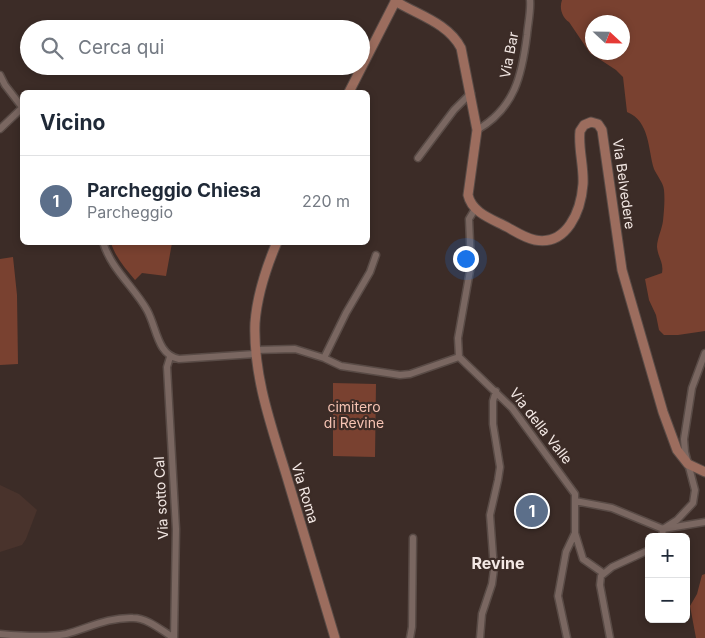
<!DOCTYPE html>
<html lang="it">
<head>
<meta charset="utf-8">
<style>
  :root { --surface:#fff; --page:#f2f2f3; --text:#1f2937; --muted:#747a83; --line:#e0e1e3; --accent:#426e8b }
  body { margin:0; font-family:Inter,sans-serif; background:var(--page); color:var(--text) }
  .controls { position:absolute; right:15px; bottom:15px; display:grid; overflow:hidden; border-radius:8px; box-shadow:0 2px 8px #0003 }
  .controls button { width:45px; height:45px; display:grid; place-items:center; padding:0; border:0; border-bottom:1px solid var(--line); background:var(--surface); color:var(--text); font:25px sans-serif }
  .compass { position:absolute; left:585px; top:15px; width:45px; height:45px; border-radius:50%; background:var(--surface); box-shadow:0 2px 8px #0003; rotate:112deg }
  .you { position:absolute; left:465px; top:258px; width:18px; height:18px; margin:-12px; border:4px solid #fff; border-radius:50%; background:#1a73e8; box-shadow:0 0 0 8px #1a73e833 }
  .badge { display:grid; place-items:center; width:32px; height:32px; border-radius:50%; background:var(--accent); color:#fff; font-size:16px; font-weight:700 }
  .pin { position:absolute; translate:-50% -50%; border:2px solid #fff; box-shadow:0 1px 5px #0006 }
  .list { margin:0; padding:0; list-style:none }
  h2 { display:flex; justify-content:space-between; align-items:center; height:65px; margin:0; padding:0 20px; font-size:21px }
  h2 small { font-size:16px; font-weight:400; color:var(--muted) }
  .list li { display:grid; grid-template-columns:32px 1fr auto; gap:15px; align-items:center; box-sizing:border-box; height:90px; padding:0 20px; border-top:1px solid var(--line) }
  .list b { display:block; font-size:19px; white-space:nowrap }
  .list p { margin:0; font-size:16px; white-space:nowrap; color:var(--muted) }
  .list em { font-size:16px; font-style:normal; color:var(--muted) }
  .icon { flex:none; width:28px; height:28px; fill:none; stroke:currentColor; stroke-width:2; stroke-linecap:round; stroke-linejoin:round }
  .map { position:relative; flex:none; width:705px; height:638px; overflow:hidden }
  .search { position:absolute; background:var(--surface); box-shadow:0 2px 8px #0003; left:20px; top:20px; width:350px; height:55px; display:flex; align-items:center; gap:12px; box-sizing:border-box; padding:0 18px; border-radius:28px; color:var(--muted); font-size:19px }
  .panel { position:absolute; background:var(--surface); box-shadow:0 2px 8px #0003; left:20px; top:90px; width:350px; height:155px; border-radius:8px }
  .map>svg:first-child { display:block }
  .built { fill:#49332c }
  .green { fill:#794130; fill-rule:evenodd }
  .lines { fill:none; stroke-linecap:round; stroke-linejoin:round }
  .street-casing { stroke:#594b46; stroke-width:9 }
  .secondary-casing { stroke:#594b46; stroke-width:11 }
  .street { stroke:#7a6761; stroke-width:6 }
  .secondary { stroke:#9c6d5e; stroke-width:9 }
  .labels { text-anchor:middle; stroke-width:4.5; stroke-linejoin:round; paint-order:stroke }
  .street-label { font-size:14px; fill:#f3e8e4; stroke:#3c2c27 }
  .park-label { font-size:14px; fill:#f6c3b3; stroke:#3c2c27 }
  .quarter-label { font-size:16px; font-weight:bold; fill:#f3e8e4; stroke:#3c2c27 }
</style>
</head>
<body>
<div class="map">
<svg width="705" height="638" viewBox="0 0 705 638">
  <rect width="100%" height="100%" fill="#3c2c27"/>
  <!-- built -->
  <path class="built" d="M0 485 19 494 37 510 26 539 22 545 0 552Z"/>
  <!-- green -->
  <path class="green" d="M562 0H705V331L678 335H664L659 330 656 315 649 300 645 279 662 273C664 262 658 258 657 247 657 239 662 229 663 221 664 211 665 200 664 190 663 182 657 176 654 169 648 150 650 121 627 112L623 77 616 70 590 53 569 22C562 17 559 8 562 0ZM622 22V52H592V22Z
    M111 243H172L166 276 142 273 135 280C125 268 116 258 111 243Z
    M13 257 17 295 18 364 0 365V259Z
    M333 383 376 384 375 457 333 456Z
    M705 574V638H696L690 606 697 594 702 575Z"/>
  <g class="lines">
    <!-- street casing -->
    <g class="street-casing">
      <path id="street" d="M0 75 5 85 22 107
        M0 129 22 108
        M477 130C515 108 522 75 527 35 528 23 531 11 530 0
        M418 158 454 110 471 93
        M475 209 469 219 471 265 458 338 459 357 512 408 575 494V533L566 552 558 596 567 638
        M103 242C111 269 134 287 147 310 157 328 157 355 179 359L255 354
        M255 350 295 349 324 358 341 366 400 375 410 374 459 357
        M170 357 167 367 176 529 174 638
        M324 358 346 313 370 272 376 255
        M575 501 612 508 663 529 705 522
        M663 529 677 520 693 503 695 490 685 452 684 439 692 388 705 353
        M575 533 583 559 603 573
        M662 537 663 529
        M0 634C21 636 45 638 66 634 88 628 109 617 133 618 148 618 162 631 174 638
        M410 638 412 627 413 538
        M480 638 482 614 492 584 494 569 490 515 498 480 500 467 493 424V401L496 391
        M610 638 600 585 601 576 612 567 649 550"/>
    </g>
    <!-- secondary casing -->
    <g class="secondary-casing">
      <path id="secondary" d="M395 1C418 15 448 23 461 48L477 130 468 195C472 213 492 219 507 227 516 232 525 238 535 240 567 246 581 211 583 184 584 166 578 148 580 131L584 125 591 122 598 124 602 130 622 270 663 412 677 450 688 464 705 472
        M349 92 396 0
        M277 242C266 268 257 295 255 323 253 375 271 425 286 474 302 529 319 583 335 638"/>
    </g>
    <!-- street -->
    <use href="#street" class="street"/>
    <!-- secondary -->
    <use href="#secondary" class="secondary"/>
  </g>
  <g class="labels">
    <!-- street labels -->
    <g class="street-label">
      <text transform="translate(509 55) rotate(-79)" y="5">Via Bar</text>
      <text transform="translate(624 184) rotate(82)" y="5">Via Belvedere</text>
      <text transform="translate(541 426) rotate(52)" y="5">Via della Valle</text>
      <text transform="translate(305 493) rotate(73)" y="5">Via Roma</text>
      <text transform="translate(161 498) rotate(-93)" y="5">Via sotto Cal</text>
    </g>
    <!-- park labels -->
    <g class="park-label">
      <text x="354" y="412">cimitero<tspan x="354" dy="16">di Revine</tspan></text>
    </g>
    <!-- quarter labels -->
    <g class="quarter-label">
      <text x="498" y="569">Revine</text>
    </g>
  </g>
</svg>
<div class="controls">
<button>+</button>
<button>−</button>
</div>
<svg class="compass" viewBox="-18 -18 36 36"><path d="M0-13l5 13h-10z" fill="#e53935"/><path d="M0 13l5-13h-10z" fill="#747a83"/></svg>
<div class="you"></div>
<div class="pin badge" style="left:532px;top:511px;background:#5c6f8a">1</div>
<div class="search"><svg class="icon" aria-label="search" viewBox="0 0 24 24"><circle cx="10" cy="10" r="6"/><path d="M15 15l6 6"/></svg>Cerca qui</div>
<section class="panel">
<h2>Vicino<small></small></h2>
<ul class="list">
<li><span class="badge" style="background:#5c6f8a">1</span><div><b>Parcheggio Chiesa</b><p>Parcheggio</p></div><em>220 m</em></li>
</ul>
</section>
</div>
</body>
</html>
